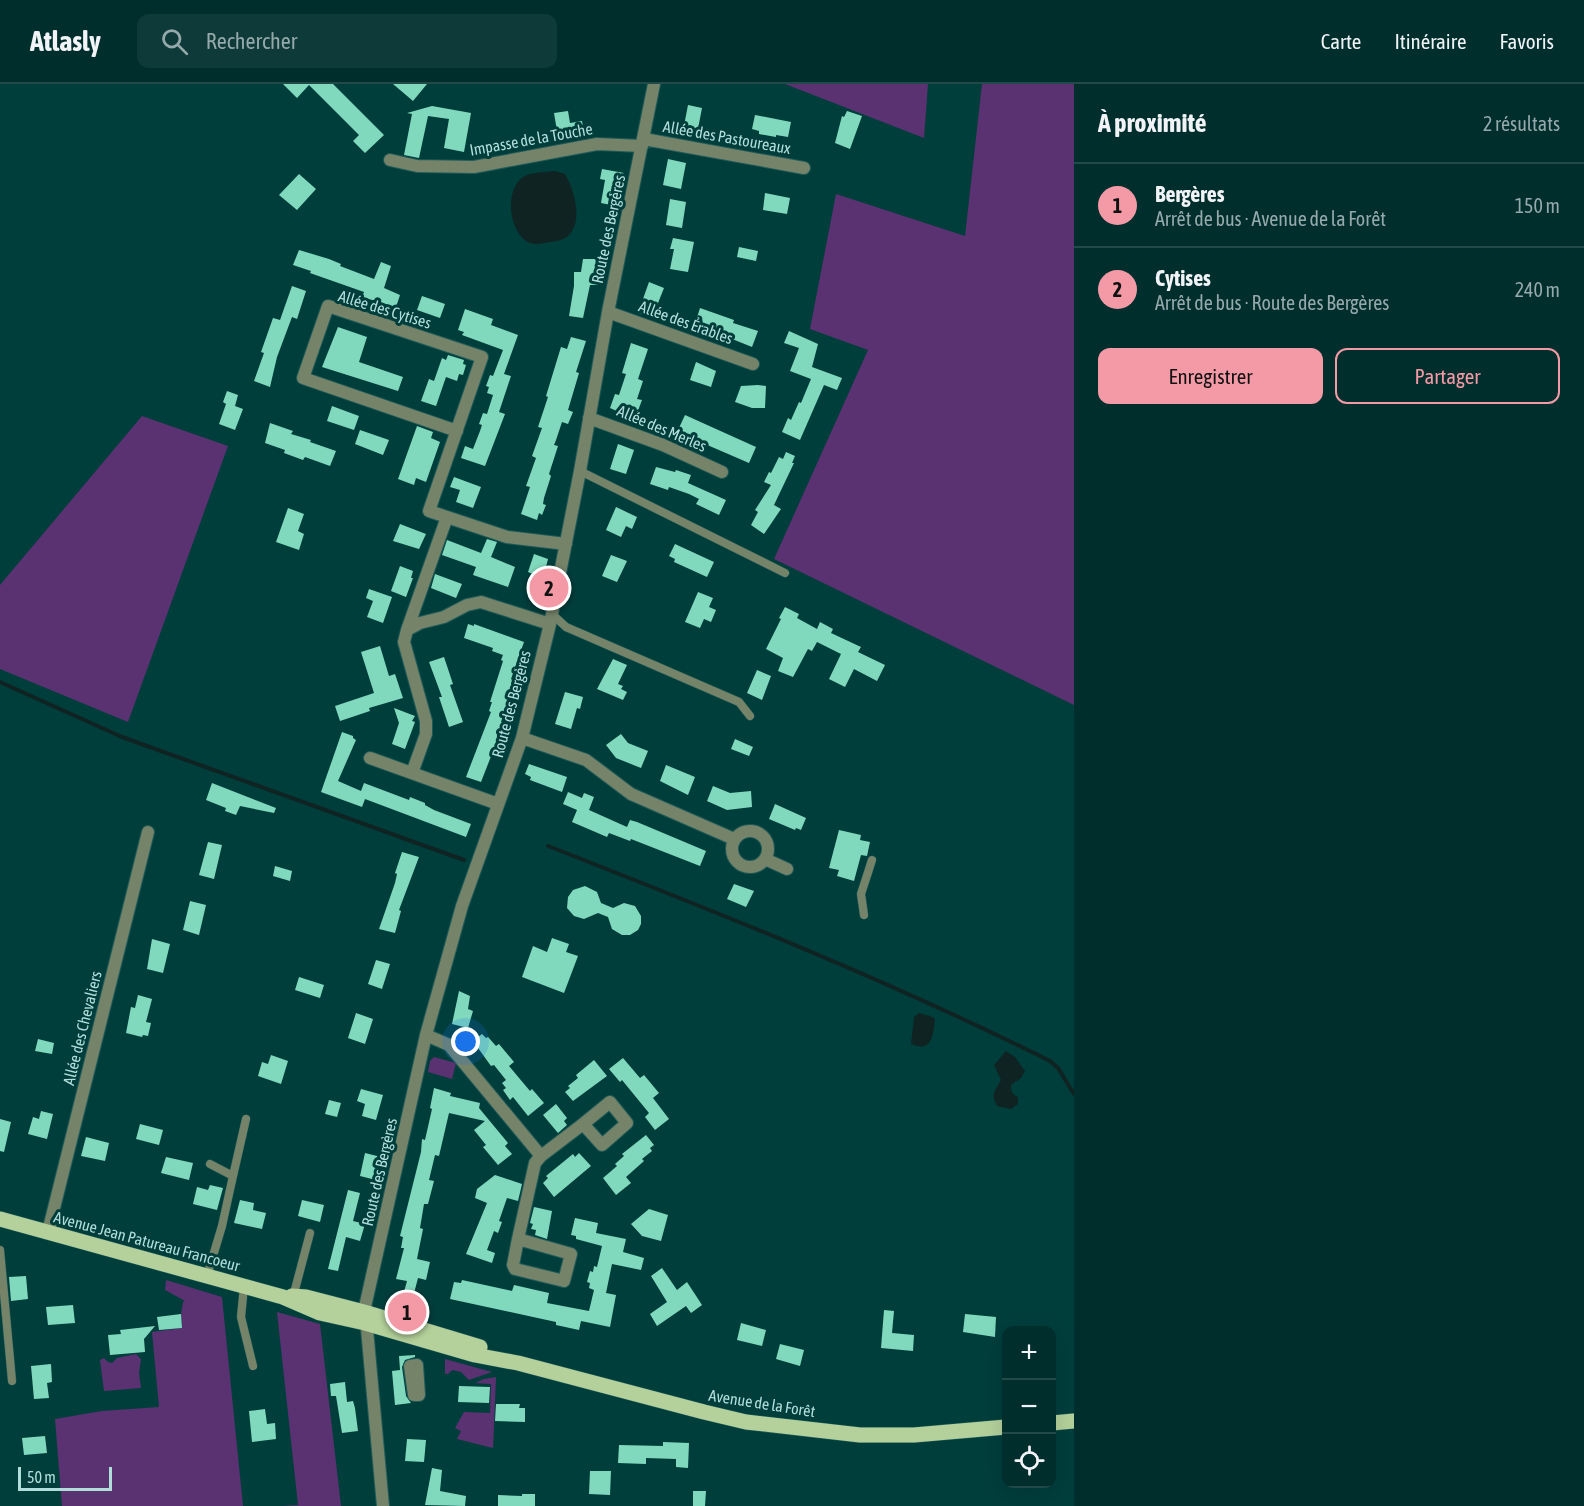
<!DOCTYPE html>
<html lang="fr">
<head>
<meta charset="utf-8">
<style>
  :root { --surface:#002e2d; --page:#0e3a39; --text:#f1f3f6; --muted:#95a8aa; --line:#224a49; --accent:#f49aa6 }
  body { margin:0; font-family:"Asap Condensed",sans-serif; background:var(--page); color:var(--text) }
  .controls { position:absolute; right:18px; bottom:18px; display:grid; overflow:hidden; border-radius:12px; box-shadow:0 6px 24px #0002 }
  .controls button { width:54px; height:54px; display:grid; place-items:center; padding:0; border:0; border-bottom:2px solid var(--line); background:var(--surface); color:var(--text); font:30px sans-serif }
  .scale { position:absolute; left:18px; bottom:15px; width:94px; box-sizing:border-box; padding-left:6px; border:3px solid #b1dedb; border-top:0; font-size:16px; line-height:21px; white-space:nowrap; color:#b1dedb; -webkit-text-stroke:4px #003e3c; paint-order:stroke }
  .you { position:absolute; left:466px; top:958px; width:21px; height:21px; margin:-15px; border:4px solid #fff; border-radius:50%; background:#1a73e8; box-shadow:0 0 0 9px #1a73e833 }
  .badge { display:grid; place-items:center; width:39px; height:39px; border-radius:50%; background:var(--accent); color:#111; font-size:20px; font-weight:700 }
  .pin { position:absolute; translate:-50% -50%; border:3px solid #fff; box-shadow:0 2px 6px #0006 }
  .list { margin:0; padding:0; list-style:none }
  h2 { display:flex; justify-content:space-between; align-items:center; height:78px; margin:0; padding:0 24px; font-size:26px }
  h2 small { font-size:20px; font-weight:400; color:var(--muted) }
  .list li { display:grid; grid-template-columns:39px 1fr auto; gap:18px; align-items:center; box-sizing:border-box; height:84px; padding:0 24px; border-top:2px solid var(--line) }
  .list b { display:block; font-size:22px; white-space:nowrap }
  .list p { margin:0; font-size:20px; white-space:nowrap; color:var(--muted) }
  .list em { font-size:20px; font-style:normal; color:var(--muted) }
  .actions { display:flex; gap:12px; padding:18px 24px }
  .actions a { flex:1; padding:14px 0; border:2px solid var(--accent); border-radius:12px; text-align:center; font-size:21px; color:var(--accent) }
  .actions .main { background:var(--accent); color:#111 }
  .icon { flex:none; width:33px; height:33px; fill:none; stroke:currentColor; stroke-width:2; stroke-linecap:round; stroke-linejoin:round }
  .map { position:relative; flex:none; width:1074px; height:1422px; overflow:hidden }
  header { display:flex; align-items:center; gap:36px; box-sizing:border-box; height:84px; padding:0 30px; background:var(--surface); border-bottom:2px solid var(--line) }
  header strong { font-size:28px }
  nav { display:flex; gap:33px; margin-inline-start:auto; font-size:21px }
  .search { width:420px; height:54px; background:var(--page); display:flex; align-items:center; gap:15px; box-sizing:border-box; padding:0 21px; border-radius:12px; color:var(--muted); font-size:22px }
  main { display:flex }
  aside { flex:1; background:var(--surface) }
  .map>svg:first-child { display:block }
  .green { fill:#5a3271 }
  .water { fill:#0f2322 }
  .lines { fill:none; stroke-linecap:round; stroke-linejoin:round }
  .stream { stroke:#0f2322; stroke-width:4 }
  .building { fill:#81d9bd }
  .lane-casing { stroke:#205b59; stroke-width:9 }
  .street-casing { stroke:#205b59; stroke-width:14 }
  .primary-casing { stroke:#205b59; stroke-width:16 }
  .lane { stroke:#758369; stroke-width:8 }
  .street { stroke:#758369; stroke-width:12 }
  .primary { stroke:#b4d19b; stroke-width:15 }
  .labels { text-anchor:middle; stroke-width:6; stroke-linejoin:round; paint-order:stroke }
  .street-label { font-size:16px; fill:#b1dedb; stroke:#003e3c }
</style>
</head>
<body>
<header>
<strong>Atlasly</strong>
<div class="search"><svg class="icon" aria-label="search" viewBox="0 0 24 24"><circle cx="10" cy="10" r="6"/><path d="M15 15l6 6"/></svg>Rechercher</div>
<nav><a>Carte</a><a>Itinéraire</a><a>Favoris</a></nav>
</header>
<main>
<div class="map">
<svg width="1074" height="1422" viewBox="0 0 1074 1422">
  <rect width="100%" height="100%" fill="#003e3c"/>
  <!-- green -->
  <path class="green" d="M785 0H928L924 54Z
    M982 0H1074V621L774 475 868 266 810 245 836 110 965 152Z
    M142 332 228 362 128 638 0 585V501Z
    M434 973 456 979 452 995 428 988 430 977Z
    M166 1196 222 1213 243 1422H62L55 1335 102 1327 159 1323 152 1248 182 1244 181 1230 183 1218 185 1217 165 1206Z
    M277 1228 320 1240 341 1422H282L298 1421Z
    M136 1270 141 1275 139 1289 141 1304 104 1307 100 1276 104 1274 108 1278 112 1279 117 1274Z
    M445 1275 492 1288 469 1296 461 1288 452 1286 448 1290H445Z
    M496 1293 493 1364 457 1355 461 1347 455 1344 464 1328 490 1329 491 1300 475 1299 484 1295Z"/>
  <!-- water -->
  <path class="water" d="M555 87 565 90C574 105 584 138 568 152 563 156 557 157 551 158 543 159 535 162 528 158 509 148 504 106 523 93 532 88 545 88 555 87Z
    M919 929 933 933 935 935C933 952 932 969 911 960L914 933Z
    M1006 967 1015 973 1025 987 1021 994 1011 1001C1011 1008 1012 1010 1018 1013V1020L1011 1025 997 1022C990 1010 995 1007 1001 996L994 981Z"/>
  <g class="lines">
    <!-- stream -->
    <path class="stream" d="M0 598 122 653 464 776
      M548 762C719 829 886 895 1050 977L1058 984 1074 1010"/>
  </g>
  <!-- building -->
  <path class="building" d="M283 0H333L384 51 365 69 353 57 359 51 309 1 297 14Z
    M393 0H427L413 17Z
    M688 21 702 24 697 50 683 47Z
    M432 22 471 29 464 68 444 64 449 35 428 32 419 74 404 71 412 30 407 29Z
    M568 27 570 39 582 37 584 49 558 53 554 29Z
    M847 27 862 32 850 65 835 59 842 32 844 33Z
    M755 31 791 38 788 53 776 51V53L759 50V47L752 45Z
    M668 75 686 79 681 105 663 101Z
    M602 85 624 89 616 122 601 119 605 96 600 95Z
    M299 90 316 105 297 126 279 111Z
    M765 109 790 114 787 130 763 126Z
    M670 115 686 118 682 144 666 141Z
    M673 154 694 158 688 188 670 185 674 165H670Z
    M739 163 758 167 756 177 737 173Z
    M299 166 329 175 341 180 340 182 374 195 381 178 391 182 384 204 400 211 396 223 362 213 364 208 310 189 311 187 293 181Z
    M583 175H596L598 201H590L583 234 569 232 574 202V188H581Z
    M649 198 664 204 652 234 638 229Z
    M292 202 306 207 297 235 292 233 277 273 270 303 254 297 264 269 261 268 273 234 280 236Z
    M422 212 445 220 440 234 417 226Z
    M700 224 734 236 733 239 758 247 752 263 695 240Z
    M465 225 493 235 491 241 518 251 504 290 511 292 499 328 505 330 485 382 461 374 465 362 473 365 480 347 482 341 479 340 483 329 487 330 493 311 487 309 489 303 486 302 490 291 493 292 503 266 462 251 464 248 458 246Z
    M338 243 367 253 359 278 403 293 398 307 322 283Z
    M789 247 818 260 812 283 842 294 837 306 824 301 800 356 782 348 788 334 791 336 799 318 801 319 811 295 790 287 799 264 784 259Z
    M571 253 586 257 576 288 579 289 568 326 573 328 568 340 562 338 556 356 554 361 558 362 549 390 551 392 544 414 543 420 546 421 542 431 539 429 537 436 521 430 530 403 526 402 536 374 532 372 542 344 538 343 548 313 546 312 561 263 567 265Z
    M631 259 648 265 638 295 643 297 637 315 642 316 636 332 631 330 630 333 610 324 615 310 619 311 626 290 622 289Z
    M448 271 464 276 463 280 466 281 463 291 459 290 457 297 446 293 436 322 421 317 429 295 434 297 442 274 446 276Z
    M696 278 716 287 711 303 690 296Z
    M758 301 766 302 765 324H752L735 318 741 302Z
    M227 307 238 311 235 322 243 325 235 346 219 340 226 320 223 318Z
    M332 322 359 332 354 346 327 337Z
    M685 331 756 363 749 379 698 357 699 355 678 346Z
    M270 339 293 347 291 350 311 356 310 358 336 367 330 382 305 373 303 376 284 369 285 366 265 359Z
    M417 342 433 348 431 354 440 358 426 398 416 394 414 401 398 395Z
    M360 346 389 356 383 371 355 360Z
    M618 360 634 366 626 390 610 385Z
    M786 368 795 372 792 379H794L774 421 781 425 764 450 751 441 758 428 755 426 771 401 764 398 769 388 771 389 779 373 783 375Z
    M656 383 675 388 676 386 691 391 688 399 726 416 719 431 696 420 699 415 689 410 669 403 668 406 650 400Z
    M454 393 481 403 473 424 456 418 460 406 450 403Z
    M616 423 637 433 632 445 626 442 621 453 606 446Z
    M288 424 304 430 298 447 304 450 299 466 276 458Z
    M400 440 426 450 419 465 393 457Z
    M487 455 497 458 491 473 515 483 508 503 473 491 476 483 442 471 447 456 481 469Z
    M675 460 714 478 707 493 674 478 675 475 669 472Z
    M534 470 548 475 546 483 552 484 546 516 530 512 535 491 528 488Z
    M611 471 627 477 617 498 602 492Z
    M400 482 413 487 411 494H413L406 513 391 507Z
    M435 490 462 500 456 514 431 504Z
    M369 505 392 513 383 539 367 533 373 517 366 514Z
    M698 508 713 514 709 523 716 526 711 538 704 535 700 544 685 538Z
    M785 523 799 530 797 534 817 545 820 538 833 545 831 549 861 563 858 568 885 581 877 597 854 585 845 603 829 595 841 570 817 558 812 567 808 565 793 593 778 587 783 574 766 565 781 535 779 534Z
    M468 540 474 542V540L524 558 511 595 514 597 501 638 504 639 481 698 466 693 491 628 489 627 492 618H490L503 577 501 576 503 571 492 567 493 564 464 554Z
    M380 562 389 592 395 590 403 614 369 624 370 627 340 637 335 622 374 609 361 568Z
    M444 573 453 600 450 601 463 638 449 643 439 613H442L429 578Z
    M613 575 627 581 618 600 623 602 621 605 627 608 623 616 597 605Z
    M757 586 771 592 762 616 747 609Z
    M565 608 583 613 580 625 577 624 571 645 555 640Z
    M394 624 415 632 412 637 415 638 405 665 392 660 399 639Z
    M342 648 353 652V654L356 656 338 697 361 707 364 699 409 716 410 713 425 719V721L434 726 471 740 466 753 365 715 362 723 321 708Z
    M621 650 628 659 648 667 641 684 616 674 606 661Z
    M735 655 753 663 749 672 731 665Z
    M529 680 567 693 562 708 530 696 531 693 525 690Z
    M666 681 695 693 688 711 660 697Z
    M212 699 276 724 274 729 240 722 236 731 225 727 226 724 206 716Z
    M713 702 730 709 751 707 752 723 727 726 707 717Z
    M568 708 582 714 584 709 594 713 589 726 627 743 630 736 637 738 706 767 700 782 631 755 630 757 609 749 607 753 572 738 577 726 563 720Z
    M775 720 806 734 801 746 796 744 795 746 769 735Z
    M839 746 861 751 860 756 870 758 867 772 861 771 854 797 837 792 839 786 829 784Z
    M208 758 222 761 214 795 199 791Z
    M402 768 419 773 399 826 401 827 395 849 379 845 395 799 397 790 395 789Z
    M275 782 292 787 290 797 273 792Z
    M734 800 754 807 746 823 727 815Z
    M585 802 597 808 601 819 613 824 624 819 635 822 641 832V840L638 846 630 851H622L612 845 608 833 598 829 584 835 574 832 567 824 568 813 573 806Z
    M190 817 206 821 199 851 183 846Z
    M552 854 569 860 566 868 578 872 564 909 522 893 533 862 547 868Z
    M152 855 170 860 163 889 147 885Z
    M376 876 390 880 382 905 368 900Z
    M299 893 324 901 320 914 295 906Z
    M459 907 470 912 468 925 473 927 468 944 452 940Z
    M138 911 152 915 146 938 151 939 148 952 143 951 142 953 126 949 131 923 135 924Z
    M356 929 373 935 365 960 348 954Z
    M482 950 486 954 488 953 496 962 499 960 514 978 509 982 530 1007 532 1005 544 1019 528 1032 513 1013 510 1016 503 1006 506 1004 502 999 506 996 494 981 491 982 473 957Z
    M38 955 54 959 52 970 35 967Z
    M271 971 288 977 281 1000 258 992 262 978 268 980Z
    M623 974 640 994 644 991 659 1009 653 1014 669 1035 655 1046 645 1033 649 1029 622 996 620 998 609 985Z
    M594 976 607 992 573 1017 565 1008 570 1004 568 1002 578 994 576 991Z
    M434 1004 451 1009 450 1012 480 1019 479 1024 508 1059 505 1062 512 1070 498 1081 483 1063 486 1061 474 1046 485 1037 449 1029 439 1072 435 1071 429 1096 434 1097 428 1120H424L420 1144 423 1145 417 1175 430 1178 426 1196 418 1194 412 1217 402 1215 407 1197 396 1195 404 1164H401L403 1153 400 1152 421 1068 422 1055 425 1056 432 1025 430 1024Z
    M361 1005 383 1011 376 1036 362 1032 365 1020 357 1017Z
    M329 1016 341 1019 337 1033 325 1030Z
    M556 1020 567 1034 564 1037 567 1041 558 1049 543 1031Z
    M41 1027 53 1030 47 1055 28 1050 33 1033 39 1035Z
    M0 1035 11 1038 4 1068 0 1067Z
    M140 1040 163 1046 159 1061 136 1055Z
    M646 1051 654 1061 650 1064 652 1067 642 1075 644 1077 626 1093 631 1099 616 1111 603 1094 617 1082 615 1080 624 1072 622 1070Z
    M86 1053 109 1059 105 1077 81 1072Z
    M365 1069 381 1073 376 1096 360 1092Z
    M579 1069 591 1082 554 1113 543 1099 548 1094 546 1092 573 1070 575 1073Z
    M166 1073 193 1079 189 1096 161 1089Z
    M495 1091 522 1100 518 1117 507 1114 499 1137 502 1138 498 1149 494 1147 487 1166 495 1169 492 1179 466 1170 487 1119 475 1114 477 1105Z
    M210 1101 223 1104 217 1126 193 1120 197 1103 208 1106Z
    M348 1106 360 1109 353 1137 365 1140 360 1157 346 1153 338 1187 328 1185Z
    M240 1116 254 1119 253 1126 266 1129 262 1145 234 1139Z
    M302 1116 324 1121 320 1138 298 1132Z
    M534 1123 552 1127 547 1155 535 1151 536 1146 531 1145 533 1140 530 1139Z
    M649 1125 668 1131 661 1157 642 1152 631 1140Z
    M575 1134 598 1139 596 1149 626 1155 623 1168 644 1174 641 1186 612 1180 606 1209 616 1211 610 1243 581 1237 579 1246 556 1241V1238L450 1215 454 1198 461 1199 462 1196 512 1207 514 1201 549 1209 547 1219 589 1227 594 1206 589 1204 590 1199 587 1198 590 1187 593 1188 594 1182 597 1183 602 1162 576 1155V1152L571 1151Z
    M662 1184 677 1206 687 1198 702 1221 691 1229 686 1222 657 1242 650 1230 667 1218 651 1192Z
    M26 1192 28 1215 11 1217 9 1193Z
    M73 1221 75 1239 48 1241 46 1223Z
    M884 1226 894 1227 892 1249 914 1251 913 1267 881 1264Z
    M181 1230 182 1244 159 1246 157 1233Z
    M965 1230 996 1233 995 1253 963 1248Z
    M741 1239 766 1246 762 1262 737 1256Z
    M155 1242 144 1255 145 1268 110 1271 108 1251 121 1250 120 1246Z
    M780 1260 804 1266 800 1282 776 1275Z
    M415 1271V1273L405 1276 402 1283 406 1312 411 1319 395 1321 392 1287 400 1286 399 1272Z
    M51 1280 52 1298 47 1299 49 1314 34 1315 31 1282Z
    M345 1298 347 1318 353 1317 355 1324 358 1347 342 1349 336 1312H331L330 1300Z
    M459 1302 490 1303 489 1319 458 1318Z
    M496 1320H520L519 1324H525V1338L495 1337Z
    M265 1325 267 1340 275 1339 276 1355 252 1358 249 1327Z
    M45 1352 47 1369 24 1371 22 1354Z
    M407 1355 426 1356 424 1378 405 1377Z
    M663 1358 689 1359 688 1384 676 1383V1375L646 1374V1380L618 1379 619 1361 663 1362Z
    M432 1384 442 1386 440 1407 466 1412 465 1422 425 1421Z
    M590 1387H611L610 1411 589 1410Z
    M693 1407H706L705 1422H693Z
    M522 1410H535V1422H498V1411L522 1412Z"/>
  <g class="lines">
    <!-- lane casing -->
    <g class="lane-casing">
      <path id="lane" d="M580 387 785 489
        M552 530 566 543 739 618 750 632
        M864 831 861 810 872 776
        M233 1092 246 1035
        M0 1166 12 1297
        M207 1192 222 1142 233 1092 210 1080
        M244 1202 241 1233 253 1282
        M293 1213 310 1149"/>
    </g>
    <!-- street casing -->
    <g class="street-casing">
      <path id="street" d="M644 55 804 84
        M390 76 417 82 474 83 597 60 642 62
        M608 228 753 280
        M589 334 663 361 722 388
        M457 347 303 294 328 222 482 273 429 427 507 453 566 460
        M407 546 447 433
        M522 654 586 676 631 710 734 755
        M370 674 498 720
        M412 689 426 650V637L404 558 407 546 420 539 444 533 467 521 481 518 550 540
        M732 765a18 18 0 1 1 36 0a18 18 0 1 1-36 0Z
        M765 775 787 785
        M426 951 449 961 541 1072 535 1079 518 1155 571 1170 564 1197 515 1185 513 1181 518 1155
        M541 1072 583 1040 602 1061 627 1039 610 1018 583 1040
        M48 1148 148 748
        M417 1281 419 1311H414L410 1282Z
        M383 1422 365 1223 426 951 462 822 522 654 550 540 580 387 608 228 654 0"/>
    </g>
    <!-- primary casing -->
    <g class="primary-casing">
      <path id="primary" d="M0 1135 283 1213 320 1229 365 1239 475 1271 518 1279 704 1328 746 1338 860 1351H914L1006 1343
        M292 1212 306 1213 364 1228 480 1263
        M1052 1339 1074 1337"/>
    </g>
    <!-- lane -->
    <use href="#lane" class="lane"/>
    <!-- street -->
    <use href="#street" class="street"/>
    <!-- primary -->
    <use href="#primary" class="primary"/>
  </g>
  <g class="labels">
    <!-- street labels -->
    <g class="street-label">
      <text transform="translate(727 53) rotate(10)" y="6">Allée des Pastoureaux</text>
      <text transform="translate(531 55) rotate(-10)" y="6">Impasse de la Touche</text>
      <text transform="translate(608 145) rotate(-78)" y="6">Route des Bergères</text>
      <text transform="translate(385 225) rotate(17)" y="6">Allée des Cytises</text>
      <text transform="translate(686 238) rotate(20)" y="6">Allée des Érables</text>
      <text transform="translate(662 344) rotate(23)" y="6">Allée des Merles</text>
      <text transform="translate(511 620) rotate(-75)" y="6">Route des Bergères</text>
      <text transform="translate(82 944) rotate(-76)" y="6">Allée des Chevaliers</text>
      <text transform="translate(379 1088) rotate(-77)" y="6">Route des Bergères</text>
      <text transform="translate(147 1157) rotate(15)" y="6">Avenue Jean Patureau Francoeur</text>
      <text transform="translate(762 1319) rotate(9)" y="6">Avenue de la Forêt</text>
    </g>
  </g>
</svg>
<div class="controls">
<button>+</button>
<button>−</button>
<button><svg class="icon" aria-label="locate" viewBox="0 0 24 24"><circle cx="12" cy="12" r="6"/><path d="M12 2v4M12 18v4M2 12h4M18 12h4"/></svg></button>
</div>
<div class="scale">50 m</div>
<div class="you"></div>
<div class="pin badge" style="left:407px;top:1228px">1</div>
<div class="pin badge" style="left:549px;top:504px">2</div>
</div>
<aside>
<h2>À proximité<small>2 résultats</small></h2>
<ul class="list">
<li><span class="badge">1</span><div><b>Bergères</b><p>Arrêt de bus · Avenue de la Forêt</p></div><em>150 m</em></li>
<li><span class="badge">2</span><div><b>Cytises</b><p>Arrêt de bus · Route des Bergères</p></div><em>240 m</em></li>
</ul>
<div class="actions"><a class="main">Enregistrer</a><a>Partager</a></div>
</aside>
</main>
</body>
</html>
